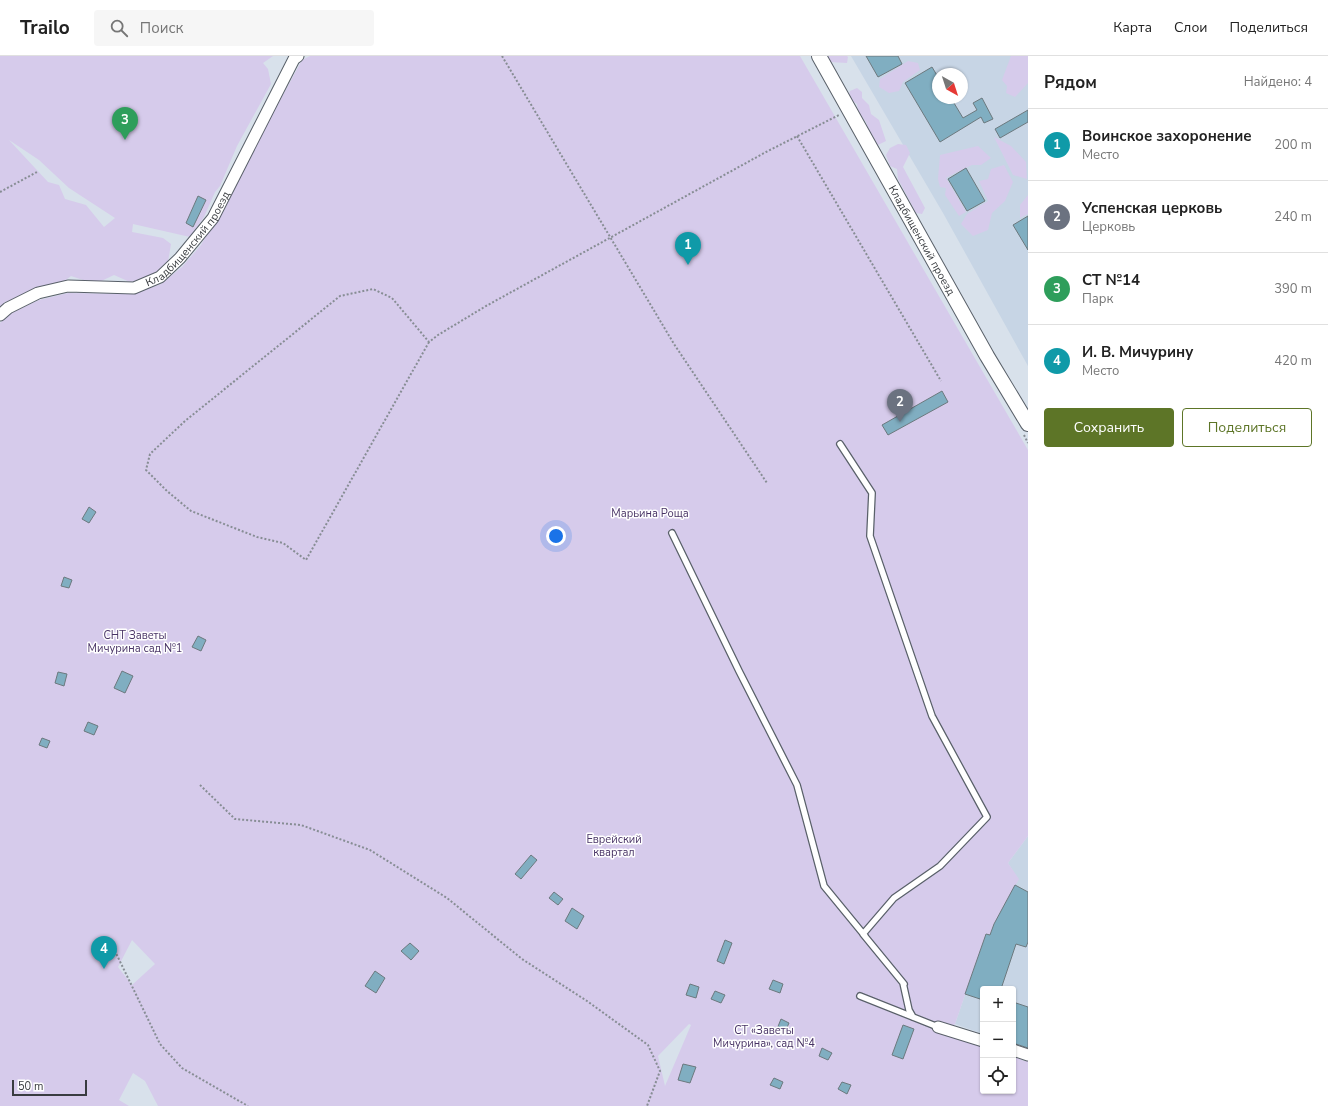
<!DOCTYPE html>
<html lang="ru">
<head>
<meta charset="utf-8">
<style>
  :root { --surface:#fff; --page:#f6f6f6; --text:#222; --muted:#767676; --line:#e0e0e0; --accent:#5d7527 }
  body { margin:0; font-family:"Nunito Sans",sans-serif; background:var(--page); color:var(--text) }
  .controls { position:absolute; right:12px; bottom:12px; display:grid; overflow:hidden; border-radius:4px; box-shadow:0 1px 3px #0004 }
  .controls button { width:36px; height:36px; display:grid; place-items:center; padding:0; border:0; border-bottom:1px solid var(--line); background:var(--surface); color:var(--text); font:20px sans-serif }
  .compass { position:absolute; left:932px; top:12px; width:36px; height:36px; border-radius:50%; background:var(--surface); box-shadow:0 1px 3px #0004; rotate:141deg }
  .scale { position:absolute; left:12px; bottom:10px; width:75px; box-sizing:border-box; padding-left:4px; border:2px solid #393c40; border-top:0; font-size:11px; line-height:14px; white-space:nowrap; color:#393c40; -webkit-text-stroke:3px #fff; paint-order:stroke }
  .you { position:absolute; left:556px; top:480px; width:14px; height:14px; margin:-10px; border:3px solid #fff; border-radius:50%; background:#1a73e8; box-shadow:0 0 0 6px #1a73e833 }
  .badge { display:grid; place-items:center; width:26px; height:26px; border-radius:50%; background:var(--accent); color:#fff; font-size:13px; font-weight:700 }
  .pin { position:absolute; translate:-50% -33px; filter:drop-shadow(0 1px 2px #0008) }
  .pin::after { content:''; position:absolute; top:21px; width:14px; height:12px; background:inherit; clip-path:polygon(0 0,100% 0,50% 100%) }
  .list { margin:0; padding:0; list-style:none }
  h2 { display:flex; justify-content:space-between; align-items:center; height:52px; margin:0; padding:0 16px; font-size:17px }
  h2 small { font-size:13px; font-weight:400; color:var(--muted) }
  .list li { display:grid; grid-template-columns:26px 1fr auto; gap:12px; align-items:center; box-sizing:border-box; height:72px; padding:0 16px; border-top:1px solid var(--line) }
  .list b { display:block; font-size:15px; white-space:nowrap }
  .list p { margin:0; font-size:13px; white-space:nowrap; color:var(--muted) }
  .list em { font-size:13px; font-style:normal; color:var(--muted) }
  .actions { display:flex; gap:8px; padding:12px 16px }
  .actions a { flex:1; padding:9px 0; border:1px solid var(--accent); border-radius:4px; text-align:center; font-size:14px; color:var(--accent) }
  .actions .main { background:var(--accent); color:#fff }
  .icon { flex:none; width:22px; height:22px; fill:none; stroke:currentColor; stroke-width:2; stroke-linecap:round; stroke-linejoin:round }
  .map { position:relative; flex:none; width:1028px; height:1050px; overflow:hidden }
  header { display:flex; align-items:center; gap:24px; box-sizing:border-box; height:56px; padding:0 20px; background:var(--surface); border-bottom:1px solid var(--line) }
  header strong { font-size:19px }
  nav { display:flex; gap:22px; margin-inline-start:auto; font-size:14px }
  .search { width:280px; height:36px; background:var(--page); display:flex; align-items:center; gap:10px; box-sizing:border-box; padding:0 14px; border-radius:4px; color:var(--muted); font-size:15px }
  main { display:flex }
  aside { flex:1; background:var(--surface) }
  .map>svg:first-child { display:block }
  .built { fill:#c7d5e5; fill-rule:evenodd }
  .green { fill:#d6cbeb; fill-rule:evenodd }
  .building { fill:#80aec1; stroke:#6c797e }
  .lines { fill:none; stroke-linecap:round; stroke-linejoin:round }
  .service-casing { stroke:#596069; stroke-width:8 }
  .minor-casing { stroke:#596069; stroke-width:13 }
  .tertiary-casing { stroke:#596069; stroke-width:16 }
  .path { stroke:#878d94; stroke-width:2; stroke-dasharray:2 2; stroke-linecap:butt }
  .service { stroke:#fff; stroke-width:5.5 }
  .minor { stroke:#fff; stroke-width:11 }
  .tertiary { stroke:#fff; stroke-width:14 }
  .labels { text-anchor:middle; stroke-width:3; stroke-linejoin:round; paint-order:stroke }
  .street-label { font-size:11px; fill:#393c40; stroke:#fff }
  .park-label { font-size:11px; fill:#483365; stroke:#fff }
</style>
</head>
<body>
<header>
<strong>Trailo</strong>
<div class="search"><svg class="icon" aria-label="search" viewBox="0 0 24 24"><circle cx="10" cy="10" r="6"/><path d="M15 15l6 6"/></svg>Поиск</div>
<nav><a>Карта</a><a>Слои</a><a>Поделиться</a></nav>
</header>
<main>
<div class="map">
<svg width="1028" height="1050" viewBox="0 0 1028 1050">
  <rect width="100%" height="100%" fill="#d8e1eb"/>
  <!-- built -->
  <path class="built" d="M851 0H1028V310L943 157ZM938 18H962V42H938Z
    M1028 780V992L1013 987V933H983V978L955 968 986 878 990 879 994 868 1018 823 1008 807Z"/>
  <!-- green -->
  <path class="green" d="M0 0H273L263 7 268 13 271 28 237 90 220 130 215 136 204 161 190 181 133 168 132 176 163 182 171 188 168 206 152 220 130 226 114 219 95 228 71 220 58 230 37 231 26 240 5 246 0 253ZM9 84 39 104 69 132 115 162 104 171 86 149 65 143 59 129 48 126Z
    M310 0H800L1028 394V780L1008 807 1019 823 994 868 990 879 986 878 955 968 946 977 957 980 983 992V1035H1013V1000L1024 1005H1028V1050H158L145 1025 133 1017 119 1044 129 1050H0V267L11 257 39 244 68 237 134 238 161 228 182 211 201 189 302 4ZM132 884 155 908 132 929 118 911ZM689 968 691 969 665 1030 658 1000Z
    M827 0H847L848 1 847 7 829 6Z
    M1011 0H1028V27L1015 41 1006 37 1007 30 1002 24Z
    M908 5 918 7 920 14 903 26 899 35 889 37 879 31 880 23Z
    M857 32 862 36V42L869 49 871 58 879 64 886 85 878 89 869 77 866 66 858 56 857 48 848 42 850 35Z
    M994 81 1011 90 1026 106 1027 123 1013 119Z
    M898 88 906 89 910 97 903 111 925 152 922 158 916 157 898 123 897 113 890 110 886 99 890 92Z
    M978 90 991 102 981 109H972L955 117 946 122 966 156 959 160 945 139 946 132 940 131 938 123 940 99Z
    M1004 109 1013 126 1005 145 992 157 988 174 973 180 961 168 967 158 988 145 979 125 988 123 991 113Z
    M1028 139V158L1020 162V149Z"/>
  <!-- building -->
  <path class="building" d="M866 0H898L902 8 878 21Z
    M932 11 938 21V42H951L963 62 977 54 973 47 982 42 993 63 984 67 981 61 940 86 905 27Z
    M1028 54V66L1000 82 995 73Z
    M966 112 985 145 967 155 948 123Z
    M198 140 206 144 193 171 186 167Z
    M1028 160V194L1013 169Z
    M942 335 948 346 888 379 882 369Z
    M89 451 96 456 89 467 82 463Z
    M64 521 72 524 69 532 61 530Z
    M198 580 206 584 201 595 192 591Z
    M122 615 133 620 125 637 114 632Z
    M58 616 67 618 64 630 55 627Z
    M88 666 98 670 94 679 84 675Z
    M42 682 50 685 47 692 39 689Z
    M531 799 537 804 521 823 515 818Z
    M1015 829 1028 836V886L1026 891 1016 888 1001 933H983V944L965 938 986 878 990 879 994 868Z
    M554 836 563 843 558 849 549 842Z
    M572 852 584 860 577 873 565 865Z
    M725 884 732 887 724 908 717 905Z
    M410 887 419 895 411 904 401 895Z
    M375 915 385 922 376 937 365 930Z
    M773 924 783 928 780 937 769 933Z
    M690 928 699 931 696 942 686 939Z
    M715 935 725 939 721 947 711 943Z
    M1013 946 1028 951V992L1013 987Z
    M781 963 789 967 785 976 777 973Z
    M903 969 914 973 903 1003 892 999Z
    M822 992 832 997 828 1004 819 1000Z
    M683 1008 696 1011 690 1027 678 1024Z
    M774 1022 783 1026 780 1033 770 1029Z
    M842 1026 851 1029 847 1038 838 1033Z"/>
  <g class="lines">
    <!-- service casing -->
    <g class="service-casing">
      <path id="service" d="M840 388 872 437 870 480 932 660 987 761 940 810 894 842 863 878 904 928
        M672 477 739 615 797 729 824 830 865 880
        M903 927 909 954 913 961
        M860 940 938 971"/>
    </g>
    <!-- minor casing -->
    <g class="minor-casing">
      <g id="minor">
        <path id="s1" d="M0 259 8 252 38 237 68 230 134 232 160 221 180 202 213 162 294 3 298 0"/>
        <path d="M938 971 983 985"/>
        <path d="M1013 994 1028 999"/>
      </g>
    </g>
    <!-- tertiary casing -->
    <g class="tertiary-casing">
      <g id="tertiary">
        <path id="s2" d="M819 0 987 300 1028 368"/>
      </g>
    </g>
    <!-- path -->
    <path class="path" d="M502 0 674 288 767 427
      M797 80 941 325
      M0 136 37 116
      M429 286 306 504 283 487 257 481 191 455 167 435 146 414 150 398 185 365 340 240 373 233 392 242 429 286 438 279 486 250 766 96 839 59
      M1024 379 1028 387
      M200 729 235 763 301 769 370 794 447 842 522 903 587 945 648 989 660 1015 647 1050
      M113 891 160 988 182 1012 248 1050"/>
    <!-- service -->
    <use href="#service" class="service"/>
    <!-- minor -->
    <use href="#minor" class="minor"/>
    <!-- tertiary -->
    <use href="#tertiary" class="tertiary"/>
  </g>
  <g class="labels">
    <!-- street labels -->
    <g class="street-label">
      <text dy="4" stroke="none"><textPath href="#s1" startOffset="216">Кладбищенский проезд</textPath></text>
      <text dy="4" stroke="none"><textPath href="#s2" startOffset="211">Кладбищенский проезд</textPath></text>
    </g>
    <!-- park labels -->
    <g class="park-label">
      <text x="650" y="461">Марьина Роща</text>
      <text x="135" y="583">СНТ Заветы<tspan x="135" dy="13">Мичурина сад №1</tspan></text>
      <text x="614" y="787">Еврейский<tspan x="614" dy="13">квартал</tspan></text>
      <text x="764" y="978">СТ «Заветы<tspan x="764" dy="13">Мичурина», сад №4</tspan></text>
    </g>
  </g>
</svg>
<div class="controls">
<button>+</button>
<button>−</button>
<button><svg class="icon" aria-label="locate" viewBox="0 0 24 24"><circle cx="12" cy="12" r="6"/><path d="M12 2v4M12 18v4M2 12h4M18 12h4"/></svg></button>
</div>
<svg class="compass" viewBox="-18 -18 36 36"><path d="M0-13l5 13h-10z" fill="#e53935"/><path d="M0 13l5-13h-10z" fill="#767676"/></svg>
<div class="scale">50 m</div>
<div class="you"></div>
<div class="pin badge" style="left:688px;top:209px;background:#0f9aa8">1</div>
<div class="pin badge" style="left:900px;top:366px;background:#6b7280">2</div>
<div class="pin badge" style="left:125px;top:84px;background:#2e9e5b">3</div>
<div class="pin badge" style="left:104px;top:913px;background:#0f9aa8">4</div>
</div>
<aside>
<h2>Рядом<small>Найдено: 4</small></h2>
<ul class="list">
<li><span class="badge" style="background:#0f9aa8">1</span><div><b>Воинское захоронение</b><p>Место</p></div><em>200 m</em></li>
<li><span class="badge" style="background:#6b7280">2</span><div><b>Успенская церковь</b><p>Церковь</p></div><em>240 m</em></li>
<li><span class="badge" style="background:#2e9e5b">3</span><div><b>СТ №14</b><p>Парк</p></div><em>390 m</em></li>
<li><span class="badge" style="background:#0f9aa8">4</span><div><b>И. В. Мичурину</b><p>Место</p></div><em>420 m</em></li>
</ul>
<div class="actions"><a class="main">Сохранить</a><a>Поделиться</a></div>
</aside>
</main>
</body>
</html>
